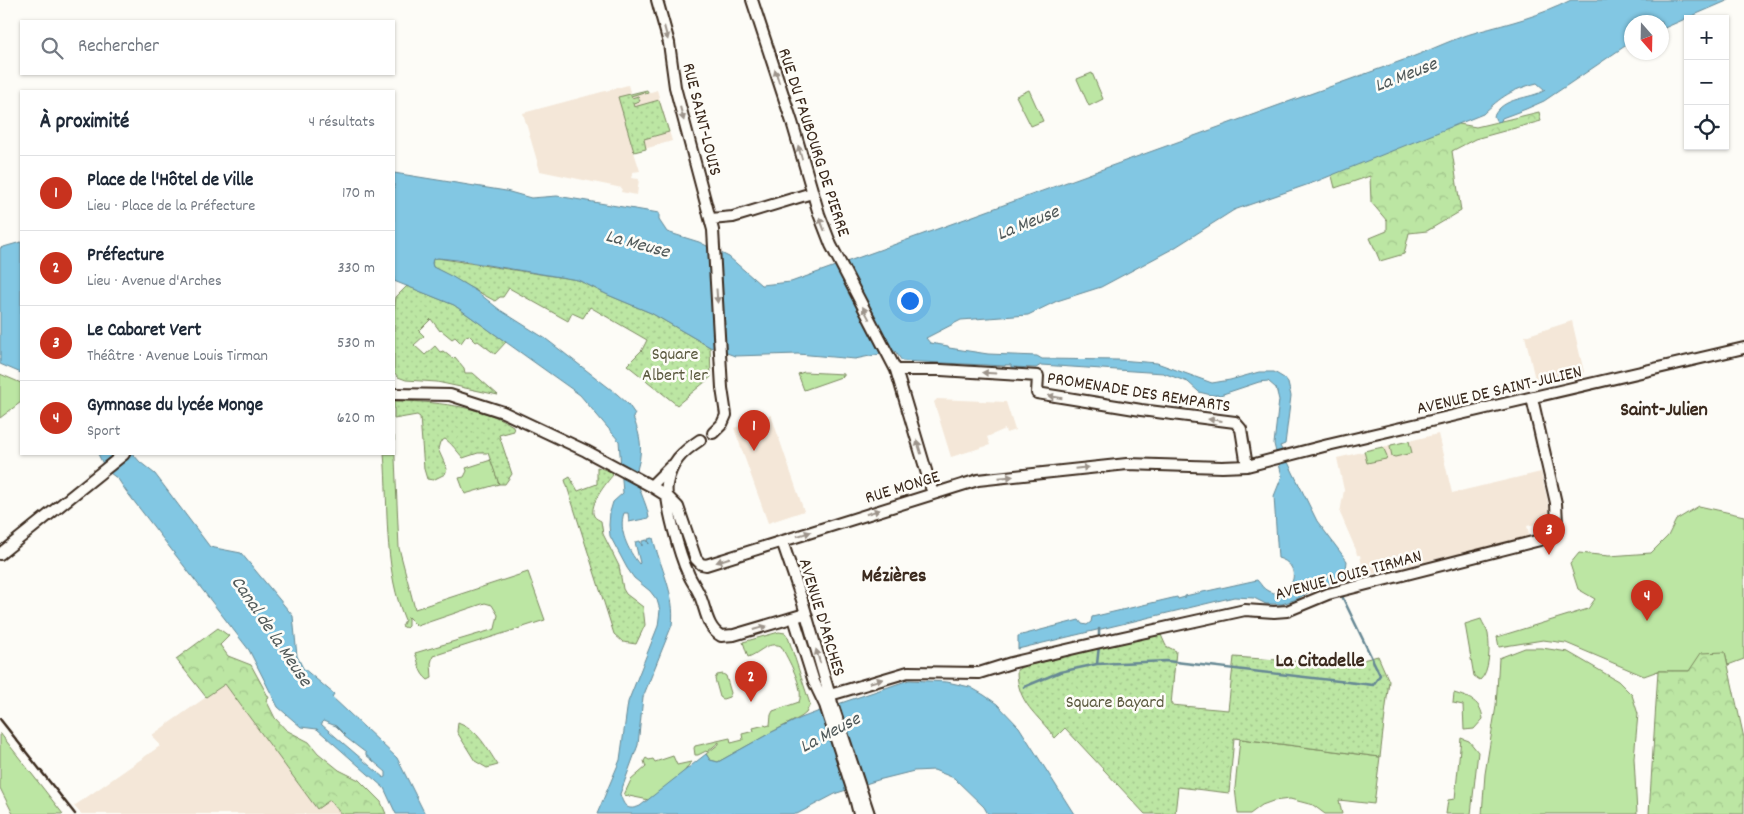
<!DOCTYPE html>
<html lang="fr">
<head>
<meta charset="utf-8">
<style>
  :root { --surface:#fff; --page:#f2f2f3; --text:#1f2937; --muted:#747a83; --line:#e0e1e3; --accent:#c8321e }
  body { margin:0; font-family:Dekko,sans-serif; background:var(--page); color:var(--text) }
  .controls { position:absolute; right:15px; top:15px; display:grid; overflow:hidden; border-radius:0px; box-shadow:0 1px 4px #0004 }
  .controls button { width:45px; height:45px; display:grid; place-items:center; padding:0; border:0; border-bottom:1px solid var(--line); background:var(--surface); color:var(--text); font:25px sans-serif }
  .compass { position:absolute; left:1624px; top:15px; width:45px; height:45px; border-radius:50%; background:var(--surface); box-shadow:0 1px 4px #0004; rotate:160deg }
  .you { position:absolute; left:909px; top:300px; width:18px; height:18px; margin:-12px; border:4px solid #fff; border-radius:50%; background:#1a73e8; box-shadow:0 0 0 8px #1a73e833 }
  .badge { display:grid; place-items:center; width:32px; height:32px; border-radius:50%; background:var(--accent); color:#fff; font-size:16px; font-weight:700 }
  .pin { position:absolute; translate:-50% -41px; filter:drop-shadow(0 1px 2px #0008) }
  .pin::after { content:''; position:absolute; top:26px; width:18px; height:15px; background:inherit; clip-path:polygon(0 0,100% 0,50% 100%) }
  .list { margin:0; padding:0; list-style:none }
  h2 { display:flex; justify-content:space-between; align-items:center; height:65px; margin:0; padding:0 20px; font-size:21px }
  h2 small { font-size:16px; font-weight:400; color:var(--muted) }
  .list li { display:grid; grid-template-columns:32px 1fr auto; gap:15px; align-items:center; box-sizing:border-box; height:75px; padding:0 20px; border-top:1px solid var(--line) }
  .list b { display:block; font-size:19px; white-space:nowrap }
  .list p { margin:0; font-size:16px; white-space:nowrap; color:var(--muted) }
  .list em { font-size:16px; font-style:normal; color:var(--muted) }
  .icon { flex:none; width:28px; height:28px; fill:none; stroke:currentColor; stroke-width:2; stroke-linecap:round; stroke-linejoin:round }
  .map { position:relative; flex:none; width:1744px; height:814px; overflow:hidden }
  .search { position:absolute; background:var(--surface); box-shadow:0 1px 4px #0004; left:20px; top:20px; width:375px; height:55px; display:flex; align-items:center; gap:12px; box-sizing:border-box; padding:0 18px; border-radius:0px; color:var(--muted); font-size:19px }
  .panel { position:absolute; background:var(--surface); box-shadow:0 1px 4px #0004; left:20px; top:90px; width:375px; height:365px; border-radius:0px }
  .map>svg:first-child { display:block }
  .built { fill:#f4e7d8 }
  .green { fill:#bce6a3; stroke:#7c8860 }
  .forest { fill:url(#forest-crowns); stroke:#7c8860 }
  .park { fill:url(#park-dots); stroke:#7c8860 }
  .water { fill:#82c7e3; stroke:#668894; fill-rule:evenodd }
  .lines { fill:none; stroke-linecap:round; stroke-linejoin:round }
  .stream { stroke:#668894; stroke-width:2.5 }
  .secondary-casing { stroke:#3b2a1e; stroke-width:14 }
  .secondary { stroke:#fdfcf7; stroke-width:10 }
  .rail { stroke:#3b2a1e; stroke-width:2.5 }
  .oneway { fill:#9c938a }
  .labels { text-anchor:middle; stroke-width:5; stroke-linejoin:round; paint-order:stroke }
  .street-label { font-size:18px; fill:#3b2a1e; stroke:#fdfcf7 }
  .park-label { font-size:18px; fill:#5b593f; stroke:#fdfcf7 }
  .water-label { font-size:19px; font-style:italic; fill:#505959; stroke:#fdfcf7 }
  .quarter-label { font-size:20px; font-weight:bold; fill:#3b2a1e; stroke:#fdfcf7 }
</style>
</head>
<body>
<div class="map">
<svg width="1744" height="814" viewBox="0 0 1744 814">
  <defs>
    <pattern id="forest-crowns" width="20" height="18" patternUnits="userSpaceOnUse" patternTransform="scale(1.25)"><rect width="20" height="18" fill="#bce6a3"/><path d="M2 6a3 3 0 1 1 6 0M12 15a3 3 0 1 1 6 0" fill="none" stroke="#a2c58c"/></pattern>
    <pattern id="park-dots" width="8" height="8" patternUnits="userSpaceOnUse" patternTransform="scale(1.25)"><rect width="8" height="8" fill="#bce6a3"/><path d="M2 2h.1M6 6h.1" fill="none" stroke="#a2c58c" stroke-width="1.8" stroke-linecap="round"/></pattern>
  </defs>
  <rect width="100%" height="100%" fill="#fdfcf7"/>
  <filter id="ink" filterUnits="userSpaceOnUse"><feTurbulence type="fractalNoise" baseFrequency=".02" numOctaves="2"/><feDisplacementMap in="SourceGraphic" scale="10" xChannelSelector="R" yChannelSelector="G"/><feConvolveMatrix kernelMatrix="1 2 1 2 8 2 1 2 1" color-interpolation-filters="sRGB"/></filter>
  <g filter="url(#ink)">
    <!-- built -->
    <path class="built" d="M628 85 631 95 647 90 648 93 657 90 672 141 634 152 640 171 633 172 631 178 639 179 637 195 621 192 622 188 540 171 523 113Z
      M1572 321 1584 372 1536 384 1525 336Z
      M937 399 1006 402 1015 430 1006 433 1005 429 1003 430 987 437 990 445 951 457 934 402Z
      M771 415 804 511 768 523 734 428Z
      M1438 434 1452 493 1541 472 1552 520 1527 526 1530 537 1364 576 1360 555H1357L1356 550 1340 513 1344 490 1337 458Z
      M225 684 317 809 330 799 341 814H81L74 806 160 746 152 735Z"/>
    <!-- green -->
    <path class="green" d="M1092 73 1103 99 1089 106 1077 79Z
      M1029 90 1043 121 1031 126 1016 96Z
      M804 372 844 374V376L804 390 798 374Z
      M0 374 21 383V402L0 418Z
      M394 436 399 548 415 609 528 572 545 620 433 656 431 663 432 678 428 680C418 672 420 665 415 653L495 629 498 615 492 605 485 603 417 626 408 617V626L406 628 402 626 405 620C385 572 388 518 385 466L384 454H394Z
      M1409 441 1412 453 1395 457 1392 456 1390 447 1391 445Z
      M1383 447 1387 456 1386 459 1367 463 1364 451Z
      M491 460 499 484 465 494 459 478 464 477 467 471 466 468Z
      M1699 506 1744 516V659L1728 665 1725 652 1689 671H1658L1644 676 1566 643 1543 640 1499 647 1497 637 1588 609 1595 599 1578 589 1570 564 1579 553 1609 556 1651 553 1668 536 1676 520Z
      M1481 619C1483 624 1487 629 1488 634 1490 647 1490 672 1480 680L1474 676 1465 624Z
      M779 632 785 633 788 637 810 704 806 713 801 717 772 732 718 762 710 760 706 754 719 744V742L707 752 706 751 698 755H695L694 748 695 746 730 738 731 743 743 740 742 734 754 731 753 728 765 725 766 726 770 725 771 715 773 711 799 702C805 688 788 659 781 646 767 641 760 653 748 657L743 642Z
      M1525 648H1542L1568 652 1618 681 1632 695 1638 714 1634 758 1637 814H1482L1485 774 1496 706 1499 658Z
      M723 674 726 676 731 693 729 697 723 699 720 697 715 679 717 675Z
      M1454 693C1470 698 1481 701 1483 719L1474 729 1464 730 1463 705 1453 703Z
      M0 733 63 814H13L0 788Z
      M1461 738 1469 741 1478 752 1471 814H1446L1448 800 1455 799Z
      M1240 739 1380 757 1374 804 1339 800 1342 814H1325L1313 805 1290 799 1273 801 1262 805 1250 814H1238L1235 788Z
      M673 756 677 765 691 762 684 772 649 800 624 795 631 780 646 767 644 761 646 758 649 760 653 759 655 762Z"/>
    <!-- forest -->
    <path class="forest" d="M1539 112 1541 121 1475 139 1452 151 1461 211 1427 231 1409 233 1404 254 1380 261 1370 238 1387 231V221L1371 202 1370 176 1335 188 1330 168 1437 120 1476 127Z
      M218 628 229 636 220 645 228 656 251 665 269 698 266 700 275 718 286 730 309 742 318 753 339 770 359 780 381 802 386 814H341L330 800 317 809 225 684 206 697 176 659Z
      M1725 652 1744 738V814H1649L1658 671H1689L1701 653Z"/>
    <!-- park -->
    <path class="park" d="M647 90 648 93 645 94 644 92 631 96 632 98 638 96 640 101 633 103 634 107 659 100 669 132 644 139 646 149 634 152 618 97Z
      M437 258 578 280 608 295 651 313 710 347 711 377 677 405 627 365 642 350 647 340 590 307 583 318 572 313 568 321 509 288 503 297H500L495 301 433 267 432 263 433 259Z
      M407 286 454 305 506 342 495 354 478 341 476 342 469 335 466 336 461 343 455 337 452 339 441 330 440 331 431 319 419 331 424 336 414 345 425 355 435 346 440 352 443 351 453 359 455 357 464 368 465 373H473L498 395 437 382 406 380 398 377 394 372V312L396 297Z
      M394 401C429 401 484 406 513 426L514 431 499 435 512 474 505 484H499L488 453H478L463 458C458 452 450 442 445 439L440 442 438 449 447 469 445 474 433 480 427 479 424 469 420 417 417 415 394 419Z
      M597 467 609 471 613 475C607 482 588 505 594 516 595 518 599 520 601 521L603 534 619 566 623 589 626 594 643 607 645 625 636 644 623 642 614 634 565 480 570 477 578 491 597 484Z
      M1161 635 1166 646 1176 651 1171 705 1228 710 1234 657 1335 664 1355 662 1378 656 1389 681 1380 757 1234 738 1229 793 1178 787 1175 814H1145L1065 728 1055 738C1037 713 1017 704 1017 670L1022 667 1094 649Z
      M458 722C478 729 487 749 498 765L487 768 475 761 457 732Z"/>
    <!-- water -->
    <path class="water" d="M1571 0H1729L1662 29V22H1632L1631 42 1544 101 1526 109 1502 118 1501 121 1497 122 1494 116C1504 96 1529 100 1545 90L1537 83C1511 90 1502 96 1483 114L1315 182 1234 210 1174 248 1101 287 1057 301 1028 315 961 320 926 338 930 343 948 346 949 348 988 354 1037 356 1042 359 1119 360 1157 363 1212 383 1230 380 1259 372H1274L1284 378 1288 383 1291 396 1285 444 1280 446 1317 521 1347 561 1345 580 1320 586 1297 599 1282 604H1266L1254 598 1234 597 1018 649V636L1079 620 1082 624 1087 625 1091 622 1092 617 1177 597 1178 599 1185 597V596L1257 580C1261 584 1263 589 1268 591 1290 602 1307 566 1278 558L1274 496 1282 476 1274 444 1279 400 1276 388 1268 381 1259 382 1220 395H1211L1199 392 1188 382 1163 373 1041 365 1036 368 1011 367V365H1005V366L902 361 895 351 855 359 798 354 735 356 710 347 651 313 608 295 578 280 457 260 438 258 433 259 432 263 433 267 451 276 476 291 500 310 546 339 617 394 628 404 635 414 633 417C638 430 642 442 640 456 640 461 637 467 637 472 636 488 647 502 649 518L629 522 628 513H624C618 530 628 550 639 564L640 563 635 542 640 541 642 546V541L647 540 649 544 648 539 653 538C660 567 676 595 672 625L643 697 638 745 620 794C624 807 628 811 640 806L706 754 710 760 718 762 772 732 801 718 841 703 909 680 947 682 970 687 984 695 997 704 1019 727 1074 814H988L984 807 954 778 934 770 914 771 878 780 837 793 797 814H597L620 760 628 702 658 626 660 610 657 600 650 591 634 578 627 568 610 536 609 525 610 512 613 502 623 493 619 441 580 395 454 305 394 281V173L506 191 531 198 557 196 659 213V220L667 232 699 242 729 257 761 285 791 282 1412 57C1433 49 1455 38 1477 32 1510 23 1540 16 1571 0Z
      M21 242V373L0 364V248Z
      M98 454H133L140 462 155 474 210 547 241 553 293 616 297 656 303 668 334 694 332 697 397 758 425 814H396L384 788 317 729 301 727 278 707 249 650 126 491 118 479 110 473 103 464ZM323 721 336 726 345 735 344 736 366 753V755L386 772V777L384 778 322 725 321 723Z"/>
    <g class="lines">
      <!-- stream -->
      <path class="stream" d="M1099 629V639
        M1097 664 1099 646
        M1024 687 1060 672 1097 664 1167 661 1373 685 1380 675 1341 594"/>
      <!-- secondary casing -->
      <g class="secondary-casing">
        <path id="secondary" d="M657 0 669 43 675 87 713 230 722 388 726 415 722 424 713 433
          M752 0 792 122 819 214 831 245 896 370 933 494
          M711 219 733 217 812 193
          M896 370H941L1038 376 1037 393 1141 410 1235 422 1241 429 1247 466
          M394 394 450 395 503 412 586 451 651 486 667 496 678 507 696 559 701 564 706 565 978 480 1127 464 1222 467 1247 466 1328 445 1744 348
          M700 440C682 452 671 462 667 484 664 501 680 556 688 573 691 581 697 588 700 596 706 610 707 628 721 636L734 635 805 614
          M651 486 671 466
          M782 541 802 600 832 703 869 814
          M0 554 124 454
          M794 618 814 682 825 705 855 798 859 814
          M830 695 908 672 979 673 1011 663 1105 641 1245 610 1274 612 1287 611 1328 594 1548 538 1553 533 1557 523 1556 503 1532 398"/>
      </g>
      <!-- secondary -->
      <use href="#secondary" class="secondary"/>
      <!-- rail -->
      <path class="rail" d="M0 719 75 814"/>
    </g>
    <!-- one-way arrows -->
    <defs><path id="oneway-solid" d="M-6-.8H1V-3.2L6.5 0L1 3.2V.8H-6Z" transform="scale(1.25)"/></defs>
    <g class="oneway">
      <use href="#oneway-solid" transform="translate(666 33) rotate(75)"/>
      <use href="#oneway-solid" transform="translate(777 76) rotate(-107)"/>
      <use href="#oneway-solid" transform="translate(682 114) rotate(75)"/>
      <use href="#oneway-solid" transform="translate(800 152) rotate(-106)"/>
      <use href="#oneway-solid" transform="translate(822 224) rotate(-111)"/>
      <use href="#oneway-solid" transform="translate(717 296) rotate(86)"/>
      <use href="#oneway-solid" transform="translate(866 313) rotate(-118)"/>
      <use href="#oneway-solid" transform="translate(989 373) rotate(-177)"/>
      <use href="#oneway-solid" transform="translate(1055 397) rotate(-170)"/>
      <use href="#oneway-solid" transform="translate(1215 420) rotate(-173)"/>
      <use href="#oneway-solid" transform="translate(919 447) rotate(-107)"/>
      <use href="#oneway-solid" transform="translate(1082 468) rotate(-6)"/>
      <use href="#oneway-solid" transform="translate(1006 477) rotate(-5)"/>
      <use href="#oneway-solid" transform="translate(873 512) rotate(-17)"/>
      <use href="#oneway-solid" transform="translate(804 534) rotate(-18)"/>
      <use href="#oneway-solid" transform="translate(723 560) rotate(161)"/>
      <use href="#oneway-solid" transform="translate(760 628) rotate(-16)"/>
      <use href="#oneway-solid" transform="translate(818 656) rotate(-107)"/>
      <use href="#oneway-solid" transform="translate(876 681) rotate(-16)"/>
    </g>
  </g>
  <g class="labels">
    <!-- street labels -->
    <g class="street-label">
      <text transform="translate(703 119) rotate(76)" y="6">RUE SAINT-LOUIS</text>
      <text transform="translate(815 142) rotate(72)" y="6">RUE DU FAUBOURG DE PIERRE</text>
      <text transform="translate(1499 389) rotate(-13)" y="6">AVENUE DE SAINT-JULIEN</text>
      <text transform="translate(1139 391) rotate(9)" y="6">PROMENADE DES REMPARTS</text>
      <text transform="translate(902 486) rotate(-17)" y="6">RUE MONGE</text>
      <text transform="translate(1348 574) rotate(-15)" y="6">AVENUE LOUIS TIRMAN</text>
      <text transform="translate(823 617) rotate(73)" y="6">AVENUE D'ARCHES</text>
    </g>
    <!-- park labels -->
    <g class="park-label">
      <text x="675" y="359">Square<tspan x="675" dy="21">Albert 1er</tspan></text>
      <text x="1115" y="707">Square Bayard</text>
    </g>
    <!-- water labels -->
    <g class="water-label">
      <text transform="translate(1405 73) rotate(-21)" y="7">La Meuse</text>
      <text transform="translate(1027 221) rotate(-22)" y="7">La Meuse</text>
      <text transform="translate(638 242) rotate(15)" y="7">La Meuse</text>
      <text transform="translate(273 630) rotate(56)" y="7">Canal de la Meuse</text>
      <text transform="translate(829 731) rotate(-28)" y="7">La Meuse</text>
    </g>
    <!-- quarter labels -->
    <g class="quarter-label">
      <text x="1664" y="415">Saint-Julien</text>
      <text x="894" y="581">Mézières</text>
      <text x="1320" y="666">La Citadelle</text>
    </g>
  </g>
</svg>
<div class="controls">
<button>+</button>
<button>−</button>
<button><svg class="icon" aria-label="locate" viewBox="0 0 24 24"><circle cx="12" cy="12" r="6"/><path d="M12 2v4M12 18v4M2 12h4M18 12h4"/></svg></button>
</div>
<svg class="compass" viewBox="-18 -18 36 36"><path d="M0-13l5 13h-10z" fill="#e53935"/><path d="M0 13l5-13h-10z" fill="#747a83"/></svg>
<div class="you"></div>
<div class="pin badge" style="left:754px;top:451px">1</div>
<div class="pin badge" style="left:751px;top:702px">2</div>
<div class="pin badge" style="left:1549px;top:555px">3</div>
<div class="pin badge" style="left:1647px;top:621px">4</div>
<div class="search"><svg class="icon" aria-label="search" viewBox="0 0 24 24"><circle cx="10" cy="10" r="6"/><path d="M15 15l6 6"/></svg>Rechercher</div>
<section class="panel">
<h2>À proximité<small>4 résultats</small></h2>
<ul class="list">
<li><span class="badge">1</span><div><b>Place de l'Hôtel de Ville</b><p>Lieu · Place de la Préfecture</p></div><em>170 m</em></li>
<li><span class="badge">2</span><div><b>Préfecture</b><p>Lieu · Avenue d'Arches</p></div><em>330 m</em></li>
<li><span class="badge">3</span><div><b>Le Cabaret Vert</b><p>Théâtre · Avenue Louis Tirman</p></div><em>530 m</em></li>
<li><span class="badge">4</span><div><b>Gymnase du lycée Monge</b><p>Sport</p></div><em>620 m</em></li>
</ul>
</section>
</div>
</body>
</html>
